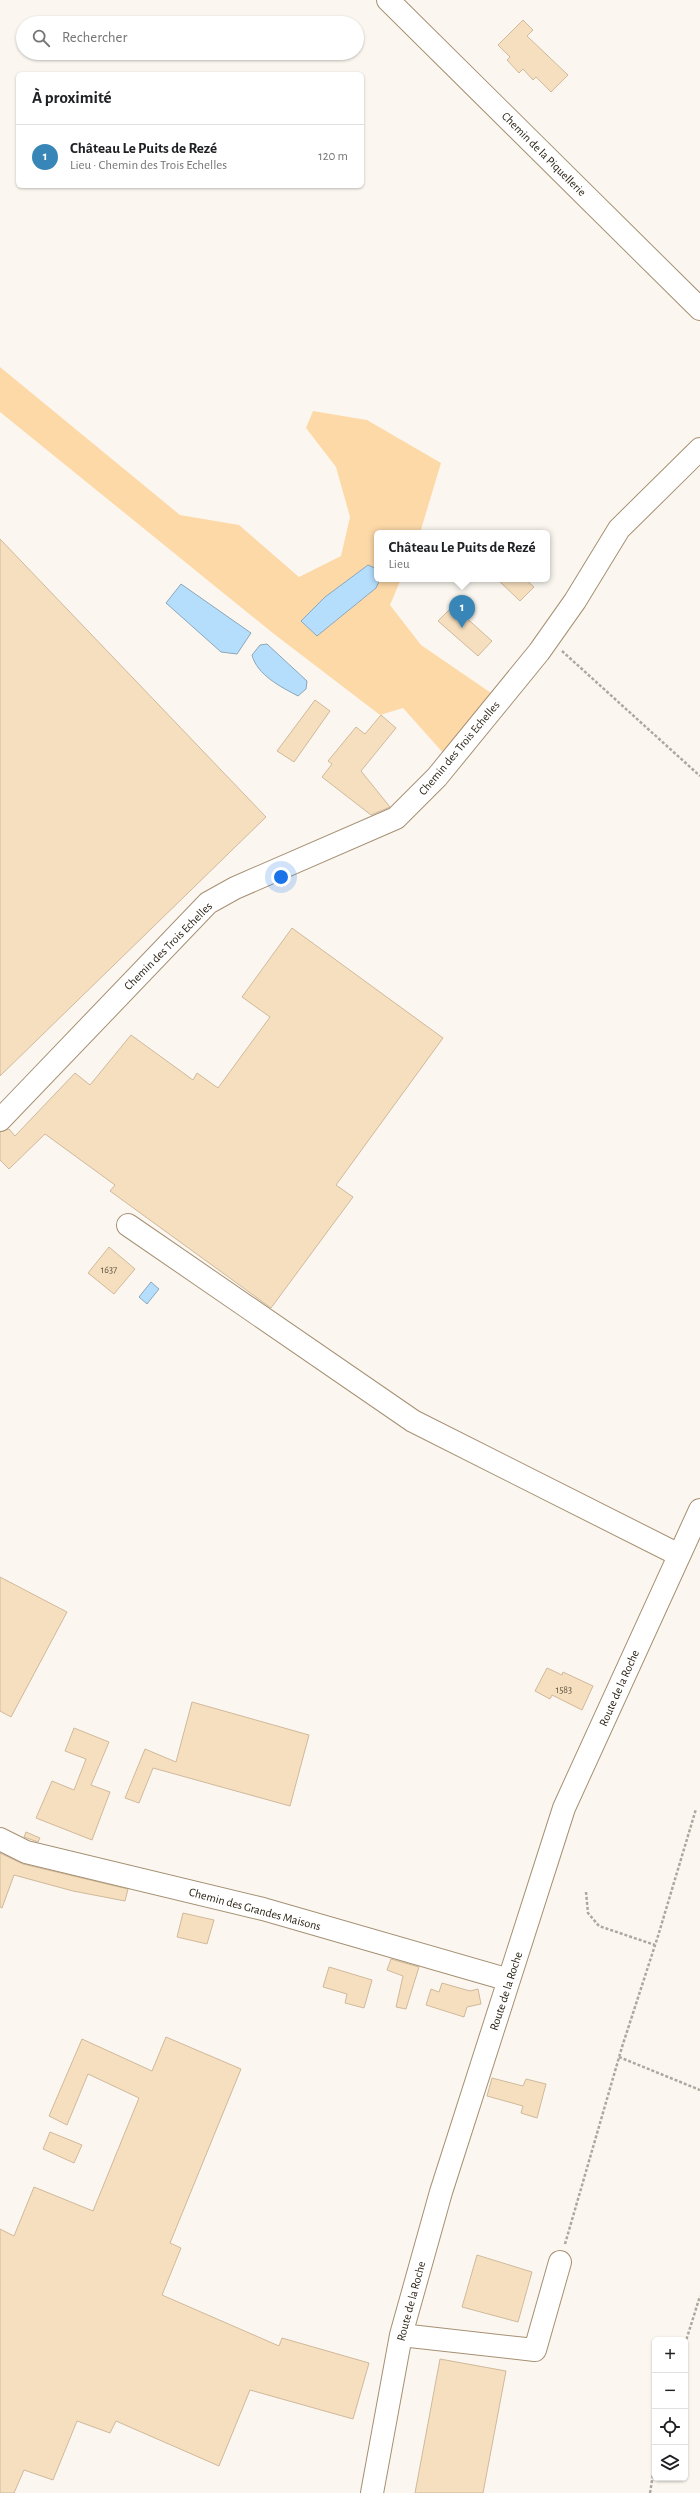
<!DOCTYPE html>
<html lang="fr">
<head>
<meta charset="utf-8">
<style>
  :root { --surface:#fff; --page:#f2f2f2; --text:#202124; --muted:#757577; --line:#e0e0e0; --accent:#3886b8 }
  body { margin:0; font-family:"Alegreya Sans",sans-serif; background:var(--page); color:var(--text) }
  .controls { position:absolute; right:12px; bottom:12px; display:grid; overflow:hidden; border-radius:6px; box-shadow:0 1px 3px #0004 }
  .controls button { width:36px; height:36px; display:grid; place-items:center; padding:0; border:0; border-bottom:1px solid var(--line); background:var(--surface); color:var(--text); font:20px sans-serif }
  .you { position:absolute; left:281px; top:877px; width:14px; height:14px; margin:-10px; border:3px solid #fff; border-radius:50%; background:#1a73e8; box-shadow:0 0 0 6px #1a73e833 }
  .badge { display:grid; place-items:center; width:26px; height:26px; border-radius:50%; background:var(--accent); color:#fff; font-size:13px; font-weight:700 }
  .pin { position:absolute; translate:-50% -33px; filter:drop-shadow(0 1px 2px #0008) }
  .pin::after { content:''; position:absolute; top:21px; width:14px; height:12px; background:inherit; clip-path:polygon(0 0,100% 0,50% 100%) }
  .popup { position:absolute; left:374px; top:530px; width:176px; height:52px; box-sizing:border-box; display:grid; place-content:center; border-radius:6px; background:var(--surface); filter:drop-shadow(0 1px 3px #0005); font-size:13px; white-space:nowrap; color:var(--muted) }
  .popup b { font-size:15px; color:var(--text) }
  .popup::after { content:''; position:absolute; left:50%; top:100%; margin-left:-8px; border:8px solid transparent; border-top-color:var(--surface) }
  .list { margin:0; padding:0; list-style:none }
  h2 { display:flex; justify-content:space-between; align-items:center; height:52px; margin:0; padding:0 16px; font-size:17px }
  h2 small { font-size:13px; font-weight:400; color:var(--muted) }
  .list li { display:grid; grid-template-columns:26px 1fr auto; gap:12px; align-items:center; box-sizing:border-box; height:64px; padding:0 16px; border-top:1px solid var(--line) }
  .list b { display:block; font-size:15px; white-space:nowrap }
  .list p { margin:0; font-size:13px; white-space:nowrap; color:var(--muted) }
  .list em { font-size:13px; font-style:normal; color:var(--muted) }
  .icon { flex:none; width:22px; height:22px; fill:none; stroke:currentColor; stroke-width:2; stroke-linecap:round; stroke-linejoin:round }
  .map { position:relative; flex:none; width:700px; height:2493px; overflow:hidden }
  .search { position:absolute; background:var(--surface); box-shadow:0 1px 3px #0004; left:16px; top:16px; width:348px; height:44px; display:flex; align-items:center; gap:10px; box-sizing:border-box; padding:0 14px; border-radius:22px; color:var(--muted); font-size:15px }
  .panel { position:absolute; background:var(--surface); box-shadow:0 1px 3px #0004; left:16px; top:72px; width:348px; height:116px; border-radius:6px }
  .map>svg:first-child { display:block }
  .green { fill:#fdd9a8 }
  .water { fill:#b5defd; stroke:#8ca6b8 }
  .building { fill:#f6dfbf; stroke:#d0b99b }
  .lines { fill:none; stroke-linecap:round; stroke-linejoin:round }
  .minor-casing { stroke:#a69073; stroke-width:24 }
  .path { stroke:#ada79e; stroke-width:2.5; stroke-dasharray:3 2; stroke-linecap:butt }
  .minor { stroke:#fff; stroke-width:22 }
  .labels { text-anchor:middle; stroke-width:3; stroke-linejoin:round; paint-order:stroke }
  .number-label { font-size:10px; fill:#5e5342 }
  .street-label { font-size:12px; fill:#2c2418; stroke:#fff }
</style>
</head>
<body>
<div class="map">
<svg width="700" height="2493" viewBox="0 0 700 2493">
  <rect width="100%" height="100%" fill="#fbf7f0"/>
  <!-- green -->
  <path class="green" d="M0 367 180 515 239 525 299 577 341 556 350 517 336 467 306 428 313 411 367 420 441 463 420 533H377V569L368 565 325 597 301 621 317 636 376 588 380 579H401L390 605 421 645 494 695 445 755 403 708 380 715 274 634 0 412Z"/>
  <!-- water -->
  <path class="water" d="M368 565 377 569V579H380L376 588 317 636 301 621 325 597Z
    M181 584 251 633 237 654 221 652 166 603Z
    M267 644 307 681 306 689 298 696C281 687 257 675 252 655L260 645Z
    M151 1282 159 1289 147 1304 139 1297Z"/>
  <!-- building -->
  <path class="building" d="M523 20 533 30 527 36 568 75 551 92 536 77 533 80 523 69 519 73 507 60 510 57 498 45Z
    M0 539 266 817 0 1076Z
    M497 579H525L534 587 520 601Z
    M453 606 492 641 478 656 438 621Z
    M315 700 330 711 294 762 277 751Z
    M381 715 396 728 361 771 390 807 371 815 322 777 332 764 328 761 356 727 365 734Z
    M292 928 443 1038 336 1185 353 1197 271 1308 110 1191 115 1185 45 1134 9 1169 0 1160V1132L9 1129 15 1136 75 1073 90 1085 131 1035 193 1080 197 1073 218 1088 270 1017 242 997Z
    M109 1247 135 1269 114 1294 88 1273Z
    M0 1577 67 1612 11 1717 0 1711Z
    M547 1668 562 1675 563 1672 593 1686 582 1710 552 1695 550 1699 535 1691Z
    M192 1702 309 1735 290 1806 153 1768 139 1803 125 1798 145 1749 176 1762Z
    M74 1728 109 1742 91 1785 110 1792 92 1840 36 1818 52 1781 74 1790 86 1759 65 1751Z
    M26 1832 40 1838 38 1842 24 1837Z
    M0 1853 23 1864 128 1889 125 1901 73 1891 14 1875 2 1908 0 1907Z
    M183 1913 214 1920 207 1944 177 1937Z
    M391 1959 419 1967 406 2009 396 2007 403 1976 387 1970Z
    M329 1967 372 1980 364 2008 345 2003 347 1994 323 1987Z
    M442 1983 470 1991 478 1989 481 2004 467 2007 464 2017 426 2005 431 1989 439 1992Z
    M166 2037 241 2069 170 2243 181 2248 162 2295 279 2346 282 2338 369 2363 353 2419 250 2390 219 2466 116 2421 110 2433 77 2421 53 2480 24 2470 14 2493H0V2229L14 2236 34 2187 93 2211 139 2098 88 2074 67 2125 49 2116 82 2039 152 2071Z
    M492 2078 523 2086 526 2079 546 2084 537 2118 521 2113 523 2106 487 2096Z
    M50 2132 82 2145 74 2163 43 2149Z
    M477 2255 532 2272 518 2322 462 2307Z
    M440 2359 506 2371 483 2493H415Z"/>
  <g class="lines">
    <!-- minor casing -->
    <g class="minor-casing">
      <path id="minor" d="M388 0 700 309
        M0 1120 208 903 235 888 396 818 437 777 539 652 575 601 619 529 700 449
        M128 1225 413 1421 679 1555
        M0 1839 26 1852 263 1909 509 1980
        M401 2335 535 2350 560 2262
        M372 2493 401 2335 441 2192 564 1808 700 1510"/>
    </g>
    <!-- path -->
    <path class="path" d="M562 651 700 776
      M586 1892 588 1913 599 1926 655 1945
      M619 2057 700 2090
      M565 2244 622 2047 658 1936 696 1809
      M685 2344 700 2296
      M650 2493 655 2462"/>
    <!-- minor -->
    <use href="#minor" class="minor"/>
  </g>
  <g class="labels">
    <!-- number labels -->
    <g class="number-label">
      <text x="109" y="1273">1637</text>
      <text x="564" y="1693">1583</text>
    </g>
    <!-- street labels -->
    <g class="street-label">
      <text transform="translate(544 154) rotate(45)" y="4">Chemin de la Piquellerie</text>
      <text transform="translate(459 748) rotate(-50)" y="4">Chemin des Trois Echelles</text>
      <text transform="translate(168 946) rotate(-45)" y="4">Chemin des Trois Echelles</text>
      <text transform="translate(619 1688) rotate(-66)" y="4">Route de la Roche</text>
      <text transform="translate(255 1909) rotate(15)" y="4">Chemin des Grandes Maisons</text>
      <text transform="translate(506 1991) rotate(-72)" y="4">Route de la Roche</text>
      <text transform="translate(411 2301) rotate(-75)" y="4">Route de la Roche</text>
    </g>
  </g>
</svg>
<div class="controls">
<button>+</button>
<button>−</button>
<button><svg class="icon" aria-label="locate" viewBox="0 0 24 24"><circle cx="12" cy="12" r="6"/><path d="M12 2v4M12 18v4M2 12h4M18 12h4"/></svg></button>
<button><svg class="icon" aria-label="layers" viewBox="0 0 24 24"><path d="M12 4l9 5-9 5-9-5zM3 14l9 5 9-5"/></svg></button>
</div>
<div class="you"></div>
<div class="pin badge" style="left:462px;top:628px">1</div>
<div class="popup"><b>Château Le Puits de Rezé</b>Lieu</div>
<div class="search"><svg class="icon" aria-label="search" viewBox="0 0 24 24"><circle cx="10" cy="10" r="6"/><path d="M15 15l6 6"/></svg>Rechercher</div>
<section class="panel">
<h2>À proximité<small></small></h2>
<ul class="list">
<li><span class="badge">1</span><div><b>Château Le Puits de Rezé</b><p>Lieu · Chemin des Trois Echelles</p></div><em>120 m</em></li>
</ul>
</section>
</div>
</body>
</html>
